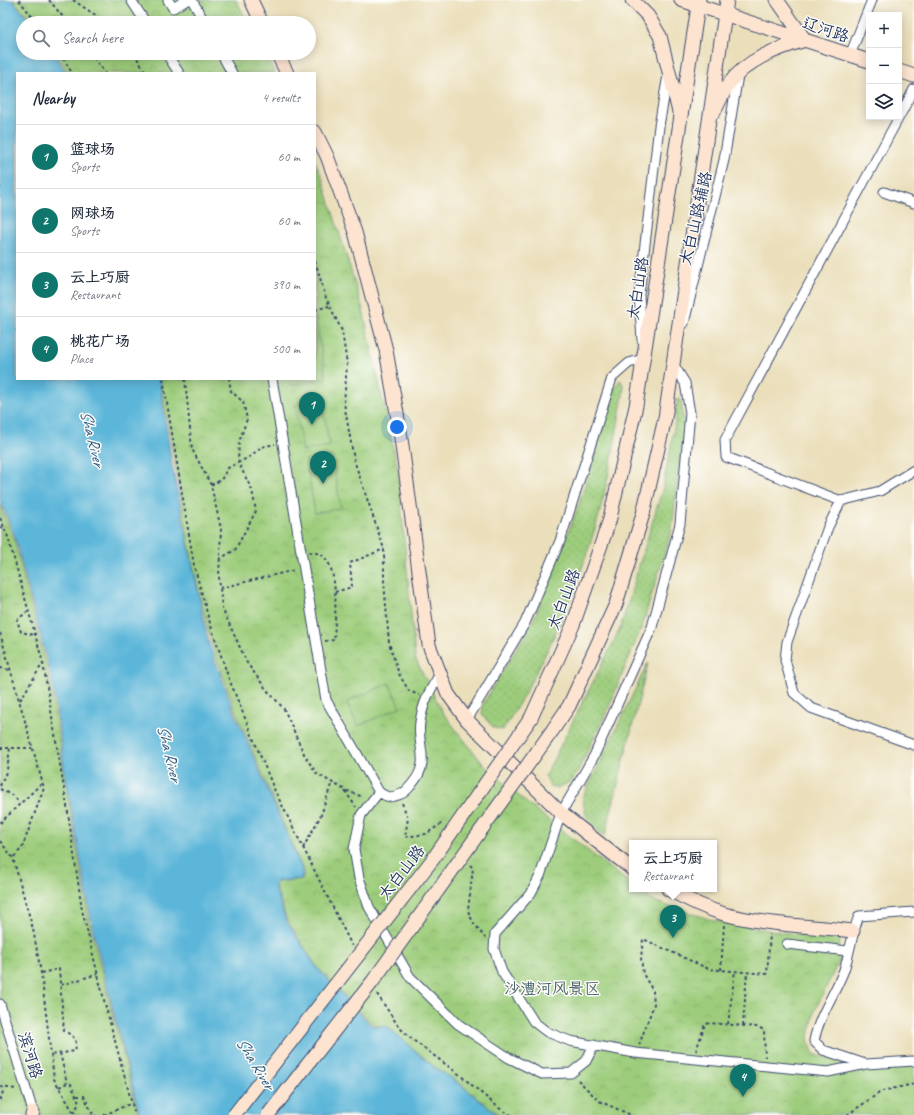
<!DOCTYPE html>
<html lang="en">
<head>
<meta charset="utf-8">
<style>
  :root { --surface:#fff; --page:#f2f2f3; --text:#1f2937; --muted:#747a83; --line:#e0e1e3; --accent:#0f766e }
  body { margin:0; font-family:Caveat,"LXGW WenKai TC",sans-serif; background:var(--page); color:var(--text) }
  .controls { position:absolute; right:12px; top:12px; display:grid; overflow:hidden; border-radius:0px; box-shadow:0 2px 10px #0003 }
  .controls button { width:36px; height:36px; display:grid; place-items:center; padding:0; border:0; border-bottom:1px solid var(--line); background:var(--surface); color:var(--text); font:20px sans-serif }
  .you { position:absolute; left:397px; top:427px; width:14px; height:14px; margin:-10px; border:3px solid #fff; border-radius:50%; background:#1a73e8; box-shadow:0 0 0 6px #1a73e833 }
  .badge { display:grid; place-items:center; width:26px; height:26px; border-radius:50%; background:var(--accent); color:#fff; font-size:13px; font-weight:700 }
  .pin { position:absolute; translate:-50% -33px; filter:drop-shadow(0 1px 2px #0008) }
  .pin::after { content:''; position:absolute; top:21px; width:14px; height:12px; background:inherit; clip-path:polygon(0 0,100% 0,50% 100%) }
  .popup { position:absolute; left:629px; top:840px; width:88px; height:52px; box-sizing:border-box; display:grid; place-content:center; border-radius:0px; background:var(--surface); filter:drop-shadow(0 1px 3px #0005); font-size:13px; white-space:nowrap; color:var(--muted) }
  .popup b { font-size:15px; color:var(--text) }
  .popup::after { content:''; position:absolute; left:50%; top:100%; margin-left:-8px; border:8px solid transparent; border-top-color:var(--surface) }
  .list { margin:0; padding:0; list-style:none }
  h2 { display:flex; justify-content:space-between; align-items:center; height:52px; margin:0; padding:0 16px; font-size:17px }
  h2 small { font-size:13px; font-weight:400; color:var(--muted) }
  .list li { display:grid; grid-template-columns:26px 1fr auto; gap:12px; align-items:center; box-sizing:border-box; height:64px; padding:0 16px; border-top:1px solid var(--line) }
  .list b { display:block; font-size:15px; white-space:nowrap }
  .list p { margin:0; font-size:13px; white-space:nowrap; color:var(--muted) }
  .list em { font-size:13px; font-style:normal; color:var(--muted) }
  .icon { flex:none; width:22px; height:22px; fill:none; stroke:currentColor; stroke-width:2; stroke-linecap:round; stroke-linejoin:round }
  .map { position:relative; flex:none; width:914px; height:1115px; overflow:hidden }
  .search { position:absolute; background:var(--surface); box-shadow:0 2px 10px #0003; left:16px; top:16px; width:300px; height:44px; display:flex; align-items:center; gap:10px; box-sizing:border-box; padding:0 14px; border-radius:22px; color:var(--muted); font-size:15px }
  .panel { position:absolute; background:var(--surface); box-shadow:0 2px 10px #0003; left:16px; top:72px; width:300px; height:308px; border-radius:0px }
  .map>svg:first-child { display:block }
  .grass { fill:url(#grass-dots); stroke:#5c7e6d }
  .park { fill:url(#park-crowns); stroke:#5c7e6d }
  .pitch { fill:#9dcd7c; stroke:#5c7e6d }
  .water { fill:#5cb6d9; stroke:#3c729c }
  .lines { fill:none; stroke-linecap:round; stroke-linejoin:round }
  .street-casing { stroke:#3a496c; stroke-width:11 }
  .secondary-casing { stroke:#3a496c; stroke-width:15 }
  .path { stroke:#3a496c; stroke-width:2; stroke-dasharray:3 3; stroke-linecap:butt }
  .street { stroke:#fff; stroke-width:9 }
  .secondary { stroke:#fde4d1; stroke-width:13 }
  .secondary-bridge-casing { stroke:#3a496c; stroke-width:15; stroke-linecap:butt }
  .secondary-bridge { stroke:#fde4d1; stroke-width:13 }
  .labels { text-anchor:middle; stroke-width:3; stroke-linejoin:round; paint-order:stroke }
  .street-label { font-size:16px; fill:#1b2f5e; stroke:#fdfcf7 }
  .park-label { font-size:16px; fill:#425e67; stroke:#fdfcf7 }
  .water-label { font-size:17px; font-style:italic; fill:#325e89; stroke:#fdfcf7 }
</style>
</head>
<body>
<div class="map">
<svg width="914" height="1115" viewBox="0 0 914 1115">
  <defs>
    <pattern id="grass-dots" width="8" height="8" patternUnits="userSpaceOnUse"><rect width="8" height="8" fill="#9dcd7c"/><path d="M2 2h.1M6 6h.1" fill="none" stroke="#87b06e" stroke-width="1.8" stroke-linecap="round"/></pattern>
    <pattern id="park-crowns" width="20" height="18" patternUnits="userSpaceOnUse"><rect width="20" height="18" fill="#9dcd7c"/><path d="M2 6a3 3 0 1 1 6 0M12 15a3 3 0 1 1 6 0" fill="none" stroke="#87b06e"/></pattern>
  </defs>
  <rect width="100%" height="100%" fill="#fdfcf7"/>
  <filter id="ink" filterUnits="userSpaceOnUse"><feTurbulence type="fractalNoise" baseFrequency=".025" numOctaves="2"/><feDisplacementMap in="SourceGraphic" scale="8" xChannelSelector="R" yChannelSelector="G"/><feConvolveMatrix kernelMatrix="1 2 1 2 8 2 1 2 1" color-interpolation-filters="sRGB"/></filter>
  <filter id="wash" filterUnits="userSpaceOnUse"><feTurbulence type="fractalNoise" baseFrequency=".012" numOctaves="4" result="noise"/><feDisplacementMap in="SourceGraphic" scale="16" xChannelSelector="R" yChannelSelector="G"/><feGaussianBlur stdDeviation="0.9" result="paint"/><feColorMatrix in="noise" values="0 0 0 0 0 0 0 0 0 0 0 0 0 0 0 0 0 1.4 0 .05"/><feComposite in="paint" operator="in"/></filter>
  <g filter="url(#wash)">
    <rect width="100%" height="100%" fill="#ebdfbb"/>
    <!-- grass -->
    <path class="grass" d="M620 380 624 386 623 395C616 434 610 473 600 511 579 588 545 663 503 730L494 728 482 715 483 704 533 621 578 507 606 419 614 389Z
      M677 399 681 400 684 424 672 530 642 626 606 714 576 774 571 781 557 789 550 786 545 776 620 629 663 487 675 423Z
      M648 663 605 836C589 825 584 816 583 797Z"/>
    <!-- park -->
    <path class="park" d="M13 0H236L248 23H33Z
      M56 53H264L275 73H68Z
      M315 162 322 177 363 310 398 471 415 658 443 713 483 764 528 804 632 885V889H637L653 901 712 920 779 932 840 938 839 961 815 1010 808 1040 814 1054 849 1064H914V1115H499L458 1082 435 1067 387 1026 373 1025 317 967 287 920 275 886 277 882 303 879V870L234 707 210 639 192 561 160 379H315Z
      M0 505 14 539 51 685 63 768 91 930 139 1115H0Z"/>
    <!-- pitch -->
    <path class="pitch" d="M315 315 326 378 291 385 290 379H315Z
      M321 400 330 446 303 451 295 405Z
      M332 456 341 508 315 513 306 460Z
      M389 683 400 707 358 726 347 702Z"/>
    <!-- water -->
    <path class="water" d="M0 0H12L31 23H23V53H54L66 73H17V379H159L172 465 208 641 233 709 302 870V879L277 881 274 886 286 921 317 968 372 1026 387 1027 435 1068 458 1083 498 1115H140L93 930 64 766 53 684 15 537 0 500Z"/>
  </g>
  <g filter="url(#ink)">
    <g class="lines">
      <!-- street casing -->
      <g class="street-casing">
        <path id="street" d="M131 0 146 23
          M168 0 173 8 187 0
          M192 0 205 23
          M166 53 179 73
          M221 53 232 73
          M850 55 872 0
          M899 117 914 89
          M884 192 914 203
          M684 323 724 160 738 75
          M642 340 639 295 659 126 668 75
          M673 364 685 383 690 413 680 524 652 627 594 756 561 813 540 876 531 893 495 934 494 949 502 972 534 1022 547 1032 570 1041 635 1053 828 1072 866 1064 914 1061
          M272 379 326 700 379 792C388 798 391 798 401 794 406 792 409 788 412 784 432 761 416 746 420 722 423 702 430 690 440 674
          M914 470 880 491 841 501 828 527 787 642 785 660 794 693 811 708 914 745
          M841 501 726 457 725 440 899 117
          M467 720 525 623 560 541 612 378 629 363 643 359V355
          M379 792 361 815 354 849 359 878 369 907 410 977 458 1024 509 1058 542 1074 571 1073 586 1061 594 1045
          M787 944 848 951
          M0 1004 34 1115
          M865 1064 823 1050 814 1041C819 1015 835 994 844 970 850 952 852 933 859 916L914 912"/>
      </g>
      <!-- secondary casing -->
      <g class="secondary-casing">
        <path id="secondary" d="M251 0 262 23
          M632 0 648 16 660 36 679 112
          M681 0 869 61
          M277 53 287 73
          M899 71 914 76
          M714 112C719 103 723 93 728 85 747 59 776 49 805 40L777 0
          M315 132 327 156 355 232 386 350 400 431 429 645 448 694 467 720 561 813 632 869
          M531 718 573 625 609 522 636 406 699 0
          M552 731 569 706 616 604 643 514 665 418 727 0
          M668 889C686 899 704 908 724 914 765 925 811 926 853 931
          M32 1115 33 1112"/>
      </g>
      <!-- path -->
      <path class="path" d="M19 0 37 23
        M49 0 68 23
        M73 0 107 23
        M60 53 72 73
        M90 53 105 73
        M134 53 146 73
        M315 261 326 298 342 331 347 364 344 403 354 460 384 549V581L389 643 399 674 409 691 419 695
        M315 310 329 306
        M163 379 194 565 209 620 229 679 274 789 352 946
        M185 379 192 449 211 485 221 529 219 577 222 608 247 663 266 689 284 709 305 756 317 774 345 790 363 797
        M211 485 221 480 228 468 251 456 261 447 275 444
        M0 518 8 537 43 663 19 702
        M0 527 4 528
        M309 552C316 553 322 553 326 559 339 576 335 620 334 640L325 641
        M219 559 235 550 256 511 252 490 238 462 239 442 247 419 243 402 231 391 229 379
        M220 588 295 570
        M335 592 352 587 350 563 384 549
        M28 611 17 620 21 632 35 635
        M0 633 44 788 22 848 13 858
        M43 663 67 806 82 910 105 1004 135 1115
        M0 668 10 670
        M0 748H32
        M0 786 7 770 10 748
        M0 789 15 797 19 803
        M345 791 356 807
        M402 803 408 818 405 837 426 834 441 824 444 825
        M0 823 42 783
        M0 841 13 858 33 929 41 973 54 1079 75 1115
        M303 848 321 815 332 782
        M470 865 473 868 468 911 473 922 485 938
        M721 970 724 925
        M41 973 59 969 64 1031C74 1036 78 1039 75 1051L51 1055
        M61 985 98 974
        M377 994 399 1027 409 1037 460 1075 499 1108 511 1115
        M728 1024 735 971
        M743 1026 747 972
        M639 1045 654 1004 653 991 643 974 641 958 643 939 709 969 767 974 770 934
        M696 1051 705 1024 710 1023 758 1027 764 1030 765 1057
        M60 1053 67 1083
        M578 1080 599 1101 631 1115
        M0 1087 16 1089
        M59 1087 67 1083 71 1084 79 1103 74 1113
        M77 1096H84L92 1113 96 1115
        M0 1100 4 1089
        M104 1115 132 1103
        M847 1115 882 1091 914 1084"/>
      <!-- street -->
      <use href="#street" class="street"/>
      <!-- secondary -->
      <use href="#secondary" class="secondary"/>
      <!-- secondary-bridge casing -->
      <g class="secondary-bridge-casing">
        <path id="secondary-bridge" d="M234 1115 433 859 531 718
          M268 1115 373 981 552 731"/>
      </g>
      <!-- secondary-bridge -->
      <use href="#secondary-bridge" class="secondary-bridge"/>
    </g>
  </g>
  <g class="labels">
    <!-- street labels -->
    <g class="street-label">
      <text transform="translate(826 29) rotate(18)" y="6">辽河路</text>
      <text transform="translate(695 218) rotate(-77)" y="6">太白山路辅路</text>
      <text transform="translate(637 288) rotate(-81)" y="6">太白山路</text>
      <text transform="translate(563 599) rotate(-69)" y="6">太白山路</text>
      <text transform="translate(401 872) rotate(-52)" y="6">太白山路</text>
      <text transform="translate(31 1055) rotate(73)" y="6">滨河路</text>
    </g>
    <!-- park labels -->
    <g class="park-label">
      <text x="552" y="994">沙澧河风景区</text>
    </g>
    <!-- water labels -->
    <g class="water-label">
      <text transform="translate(93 438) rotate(76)" y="6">Sha River</text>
      <text transform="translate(170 753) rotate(76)" y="6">Sha River</text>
      <text transform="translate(256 1063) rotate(58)" y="6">Sha River</text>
    </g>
  </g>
</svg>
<div class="controls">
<button>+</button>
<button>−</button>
<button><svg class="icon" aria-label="layers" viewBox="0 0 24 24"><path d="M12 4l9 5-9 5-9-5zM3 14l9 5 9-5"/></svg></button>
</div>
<div class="you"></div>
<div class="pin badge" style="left:312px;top:425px">1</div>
<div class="pin badge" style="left:323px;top:484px">2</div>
<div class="pin badge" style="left:673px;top:938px">3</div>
<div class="popup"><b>云上巧厨</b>Restaurant</div>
<div class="pin badge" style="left:743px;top:1097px">4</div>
<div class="search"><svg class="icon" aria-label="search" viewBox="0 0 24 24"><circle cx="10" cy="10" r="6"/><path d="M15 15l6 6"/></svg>Search here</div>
<section class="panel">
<h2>Nearby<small>4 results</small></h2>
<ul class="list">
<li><span class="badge">1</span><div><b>篮球场</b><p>Sports</p></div><em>60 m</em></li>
<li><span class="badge">2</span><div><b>网球场</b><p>Sports</p></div><em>60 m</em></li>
<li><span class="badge">3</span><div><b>云上巧厨</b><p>Restaurant</p></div><em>390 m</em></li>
<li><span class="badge">4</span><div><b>桃花广场</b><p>Place</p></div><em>500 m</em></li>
</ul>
</section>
</div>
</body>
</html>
